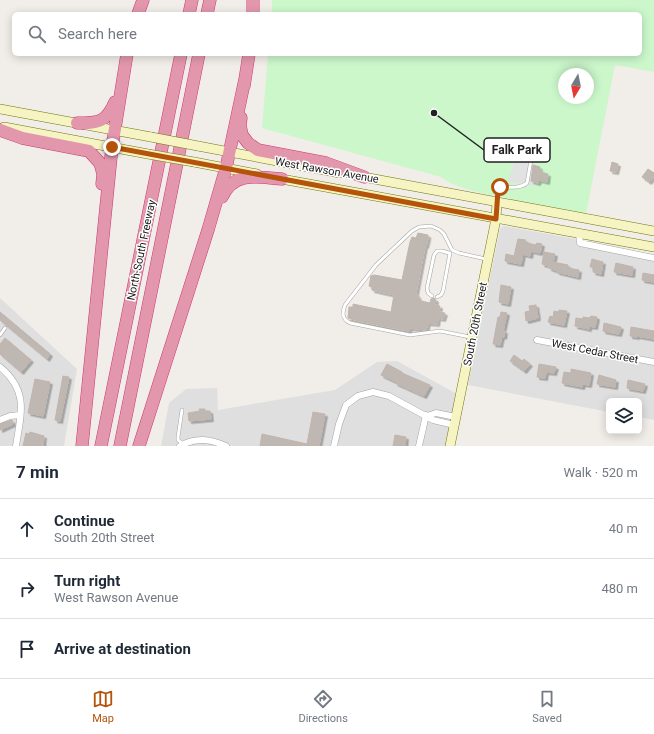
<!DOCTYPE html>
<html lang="en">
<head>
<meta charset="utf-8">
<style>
  :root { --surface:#fff; --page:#f2f2f3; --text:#1f2937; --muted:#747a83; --line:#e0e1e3; --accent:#b45309 }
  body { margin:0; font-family:Roboto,sans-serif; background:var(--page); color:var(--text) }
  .controls { position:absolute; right:12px; bottom:12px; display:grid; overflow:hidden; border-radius:6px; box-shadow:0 2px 10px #0003 }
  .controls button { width:36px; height:36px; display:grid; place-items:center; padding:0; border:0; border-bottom:1px solid var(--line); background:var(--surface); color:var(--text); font:20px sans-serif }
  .compass { position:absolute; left:558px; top:68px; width:36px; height:36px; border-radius:50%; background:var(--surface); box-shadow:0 2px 10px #0003; rotate:190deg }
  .stop { position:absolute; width:12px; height:12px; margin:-9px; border:3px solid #b45309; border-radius:50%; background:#fff }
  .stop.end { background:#b45309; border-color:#fff; box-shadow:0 1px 4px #0008 }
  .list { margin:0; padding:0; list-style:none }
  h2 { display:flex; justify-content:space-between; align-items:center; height:52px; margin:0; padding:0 16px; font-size:17px }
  h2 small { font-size:13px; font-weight:400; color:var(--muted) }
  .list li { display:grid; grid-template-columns:26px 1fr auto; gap:12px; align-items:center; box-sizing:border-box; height:60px; padding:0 16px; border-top:1px solid var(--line) }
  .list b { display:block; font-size:15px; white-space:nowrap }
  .list p { margin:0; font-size:13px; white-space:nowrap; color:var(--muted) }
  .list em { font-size:13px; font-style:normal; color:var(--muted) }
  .icon { flex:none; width:22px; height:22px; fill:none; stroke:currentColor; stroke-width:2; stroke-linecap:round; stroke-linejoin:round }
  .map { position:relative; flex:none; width:654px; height:446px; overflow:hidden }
  .search { position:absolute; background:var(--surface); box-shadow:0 2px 10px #0003; left:12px; right:12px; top:12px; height:44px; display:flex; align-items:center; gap:10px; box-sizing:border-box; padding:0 14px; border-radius:6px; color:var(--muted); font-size:15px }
  .sheet { height:232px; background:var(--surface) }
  nav { display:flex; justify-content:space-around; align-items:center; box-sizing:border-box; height:56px; border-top:1px solid var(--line); background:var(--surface); font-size:11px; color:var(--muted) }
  nav a { display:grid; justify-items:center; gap:2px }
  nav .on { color:var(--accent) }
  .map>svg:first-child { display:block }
  .residential { fill:#e0dfdf }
  .park { fill:#cbf7cb; fill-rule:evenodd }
  .parking { fill:#e2e2e2 }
  .building { fill:#bfb7b2; stroke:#c2b4ac; filter:url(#shadow) }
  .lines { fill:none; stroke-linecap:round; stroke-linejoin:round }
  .lane-casing { stroke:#a3a3a3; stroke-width:4 }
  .street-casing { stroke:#a3a3a3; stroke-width:7 }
  .secondary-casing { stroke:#73750d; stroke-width:10 }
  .highway-casing { stroke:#d03578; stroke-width:13 }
  .lane { stroke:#fff; stroke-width:3 }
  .street { stroke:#fff; stroke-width:6 }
  .secondary { stroke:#f6f4c2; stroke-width:9 }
  .highway { stroke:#e297ac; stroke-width:12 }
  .secondary-bridge-casing { stroke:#73750d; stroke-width:10; stroke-linecap:butt }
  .secondary-bridge { stroke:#f6f4c2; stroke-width:9 }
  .route { stroke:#b45309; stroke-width:5 }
  .labels { text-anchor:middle; stroke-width:3; stroke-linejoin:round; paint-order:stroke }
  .street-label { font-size:11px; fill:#222; stroke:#fff }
  .leader { fill:none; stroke:#222; stroke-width:1.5 }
  .callout-dot { fill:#222; stroke:#fff; stroke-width:1.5 }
  .callout { fill:#fff; stroke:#222; stroke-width:1.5 }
  .callout-label { font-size:12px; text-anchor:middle; font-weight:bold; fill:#222 }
</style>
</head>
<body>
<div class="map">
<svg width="654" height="446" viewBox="0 0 654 446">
  <defs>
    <filter id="shadow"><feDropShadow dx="2.5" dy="2.5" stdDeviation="0" flood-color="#0004"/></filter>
  </defs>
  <rect width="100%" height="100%" fill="#f1eee9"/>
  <!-- residential -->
  <path class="residential" d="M504 226 576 239 578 246 654 260V420L639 417V401H609V412L468 385 500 229Z
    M0 298 77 369 64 446H0Z
    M397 361 457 394 447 446H161L169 403 186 389 217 388 218 410 335 390 377 362Z"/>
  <!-- park -->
  <path class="park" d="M272 0H654V72L615 65 586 214 510 200 508 198C489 195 456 189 441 177L262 128 268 54H640V14H272ZM564 74H588V98H564Z"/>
  <!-- parking -->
  <path class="parking" d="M524 155 527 156 533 162 531 182 539 184 538 186 508 182 514 162 519 156Z"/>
  <!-- building -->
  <path class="building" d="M612 162 618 164 616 172 610 171Z
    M533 165 540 167 539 170H542V173L548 174 547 182 539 180 538 183 531 181Z
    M648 169 654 173V176L649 182 642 177Z
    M418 233 428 235V238L426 246H425L416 293 421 301 430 303 431 299 434 298 436 300 435 305 440 306 439 312 445 313 443 319 438 318 437 324 428 323 426 330 410 328 409 331 363 322 348 318 349 307H353V304L391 312 394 295 372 290V287L369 286 371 276 374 275 402 280 410 242 412 237 416 238Z
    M518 239 526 240 525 242 535 245 537 243 542 244 540 253 531 251 530 256 523 254 521 264 505 261 506 254 514 256Z
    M544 252 555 254 553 262 568 265V268L579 270 578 277 557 272V271L549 268V266L542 264Z
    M592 259 603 262 601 274 593 272 594 267H590Z
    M616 263 633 267 632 275 614 272Z
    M643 273 654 275V282L642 280Z
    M501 285 511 287 508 304 499 302Z
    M536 305 538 318 526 321 525 312 530 311 529 306Z
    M559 310 567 311 564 325 548 322 550 316 553 317 554 311 559 312Z
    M0 312 50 354 47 359 0 320Z
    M501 312 507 313 503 331H505L504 337 502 336 500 345 493 344 498 317H500Z
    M591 316 597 317 595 327 589 326V329L575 326 576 318 583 319V317L590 318Z
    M604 323 621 327 619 334 603 331Z
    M631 327 654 331V339L637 336V337L630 336Z
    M5 338 31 360 21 372 0 354V344Z
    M514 355 522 361 524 359 530 364 524 371 510 361Z
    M387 364 402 372V373L430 385 424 396 395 383 396 382 381 375Z
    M539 364 556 367 554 373 546 372 545 378 537 377Z
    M571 369 591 373 589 385 583 384 582 387 562 383 564 372 571 373Z
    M599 375 616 380 615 387 597 384Z
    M63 376 69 377 60 421 55 420Z
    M35 379 50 382 43 416 28 413Z
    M628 380 645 384 643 391 627 388Z
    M199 409H205V411H210L211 419 189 421 188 413 200 411Z
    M313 412 325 414 319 446 309 445V446H260L262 434 307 444Z
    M12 420 13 424 0 430V424Z
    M30 432 44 436 43 446H23L26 433 29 434Z
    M395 435 406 437 405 446H393Z"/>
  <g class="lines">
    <!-- lane casing -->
    <g class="lane-casing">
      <path id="lane" d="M497 200 498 190 500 187C509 187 520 189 527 183L531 160
        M432 296 428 293 427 288 434 255 437 251H442L449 253
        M437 297 441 295 443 291 450 253
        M0 335 5 328
        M470 337 440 331 410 335 350 323C342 319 342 313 345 305L376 265 412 231 419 227 431 226 440 230 444 234 452 250 459 253 486 259
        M182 410 178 437V440L183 444"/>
    </g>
    <!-- street casing -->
    <g class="street-casing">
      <path id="street" d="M579 233 580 243 654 258
        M537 340 654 362
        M0 367C29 391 21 413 16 446
        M427 416 436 413 456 417
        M0 420 10 416 20 415
        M180 446C196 437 210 439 226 446
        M334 446 339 424 346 405 358 396 373 392 389 396 433 420 454 425
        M419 446 426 415"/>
    </g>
    <!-- secondary casing -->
    <g class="secondary-casing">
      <path id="secondary" d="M0 109 151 137
        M4 127 148 154
        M198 146 340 173
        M194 162 257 174
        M358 176 654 231
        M276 178 654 247
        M450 446 496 219 497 202"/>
    </g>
    <!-- highway casing -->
    <g class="highway-casing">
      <path id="highway" d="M253 0V14
        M138 14 143 0
        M189 14 192 0
        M207 14 210 0
        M244 86 249 54
        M241 118 240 125 242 135 248 143 258 150 326 163 364 177
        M77 123C98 123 106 123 115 102
        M0 130 22 138 89 151 100 163 103 174 102 184
        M222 197C234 171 257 177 282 179
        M82 446 112 147 127 54
        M101 446 181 54
        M120 446 199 54
        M139 446 208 230 226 168 245 79"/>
    </g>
    <!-- lane -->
    <use href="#lane" class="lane"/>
    <!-- street -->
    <use href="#street" class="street"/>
    <!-- secondary -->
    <use href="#secondary" class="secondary"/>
    <!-- highway -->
    <use href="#highway" class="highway"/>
    <!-- secondary-bridge casing -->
    <g class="secondary-bridge-casing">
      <path id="secondary-bridge" d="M151 137 198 146
        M148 154 194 162"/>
    </g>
    <!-- secondary-bridge -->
    <use href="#secondary-bridge" class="secondary-bridge"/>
  </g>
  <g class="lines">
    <!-- route -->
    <path class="route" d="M112 147 496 219 498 190 500 187"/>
  </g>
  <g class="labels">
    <!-- street labels -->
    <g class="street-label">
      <text transform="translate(327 170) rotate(10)" y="4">West Rawson Avenue</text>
      <text transform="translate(141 250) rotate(-78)" y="4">North-South Freeway</text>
      <text transform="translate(475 324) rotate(-79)" y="4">South 20th Street</text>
      <text transform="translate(595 351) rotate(11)" y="4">West Cedar Street</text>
    </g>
  </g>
  <!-- callouts -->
  <path class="leader" d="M434 113L484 150"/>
  <circle class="callout-dot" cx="434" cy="113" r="4"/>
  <rect class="callout" x="484" y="138" width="66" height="24" rx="4"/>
  <g class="callout-label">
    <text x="517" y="154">Falk Park</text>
  </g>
</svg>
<div class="controls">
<button><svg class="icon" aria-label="layers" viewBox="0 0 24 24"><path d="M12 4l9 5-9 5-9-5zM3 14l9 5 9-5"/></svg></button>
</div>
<svg class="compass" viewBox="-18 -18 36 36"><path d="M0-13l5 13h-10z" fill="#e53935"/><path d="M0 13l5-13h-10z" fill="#747a83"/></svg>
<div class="stop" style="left:500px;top:187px"></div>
<div class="stop end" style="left:112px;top:147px"></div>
<div class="search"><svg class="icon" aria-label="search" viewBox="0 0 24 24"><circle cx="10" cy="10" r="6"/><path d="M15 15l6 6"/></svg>Search here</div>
</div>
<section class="sheet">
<h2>7 min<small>Walk · 520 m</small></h2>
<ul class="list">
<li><svg class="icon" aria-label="ahead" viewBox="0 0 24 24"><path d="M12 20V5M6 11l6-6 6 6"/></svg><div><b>Continue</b><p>South 20th Street</p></div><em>40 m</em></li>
<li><svg class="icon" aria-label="right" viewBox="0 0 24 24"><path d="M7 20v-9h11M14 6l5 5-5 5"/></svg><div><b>Turn right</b><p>West Rawson Avenue</p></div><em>480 m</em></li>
<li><svg class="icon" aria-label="arrive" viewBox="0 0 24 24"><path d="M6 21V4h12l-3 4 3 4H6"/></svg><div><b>Arrive at destination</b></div></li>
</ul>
</section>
<nav>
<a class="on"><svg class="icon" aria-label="map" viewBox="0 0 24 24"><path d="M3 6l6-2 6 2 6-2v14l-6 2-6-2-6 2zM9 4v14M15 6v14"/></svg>Map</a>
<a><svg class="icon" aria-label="directions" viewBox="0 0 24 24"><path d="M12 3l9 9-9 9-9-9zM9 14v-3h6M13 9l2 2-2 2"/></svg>Directions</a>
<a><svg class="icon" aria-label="saved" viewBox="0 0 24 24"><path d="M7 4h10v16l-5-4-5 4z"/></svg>Saved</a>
</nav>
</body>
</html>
